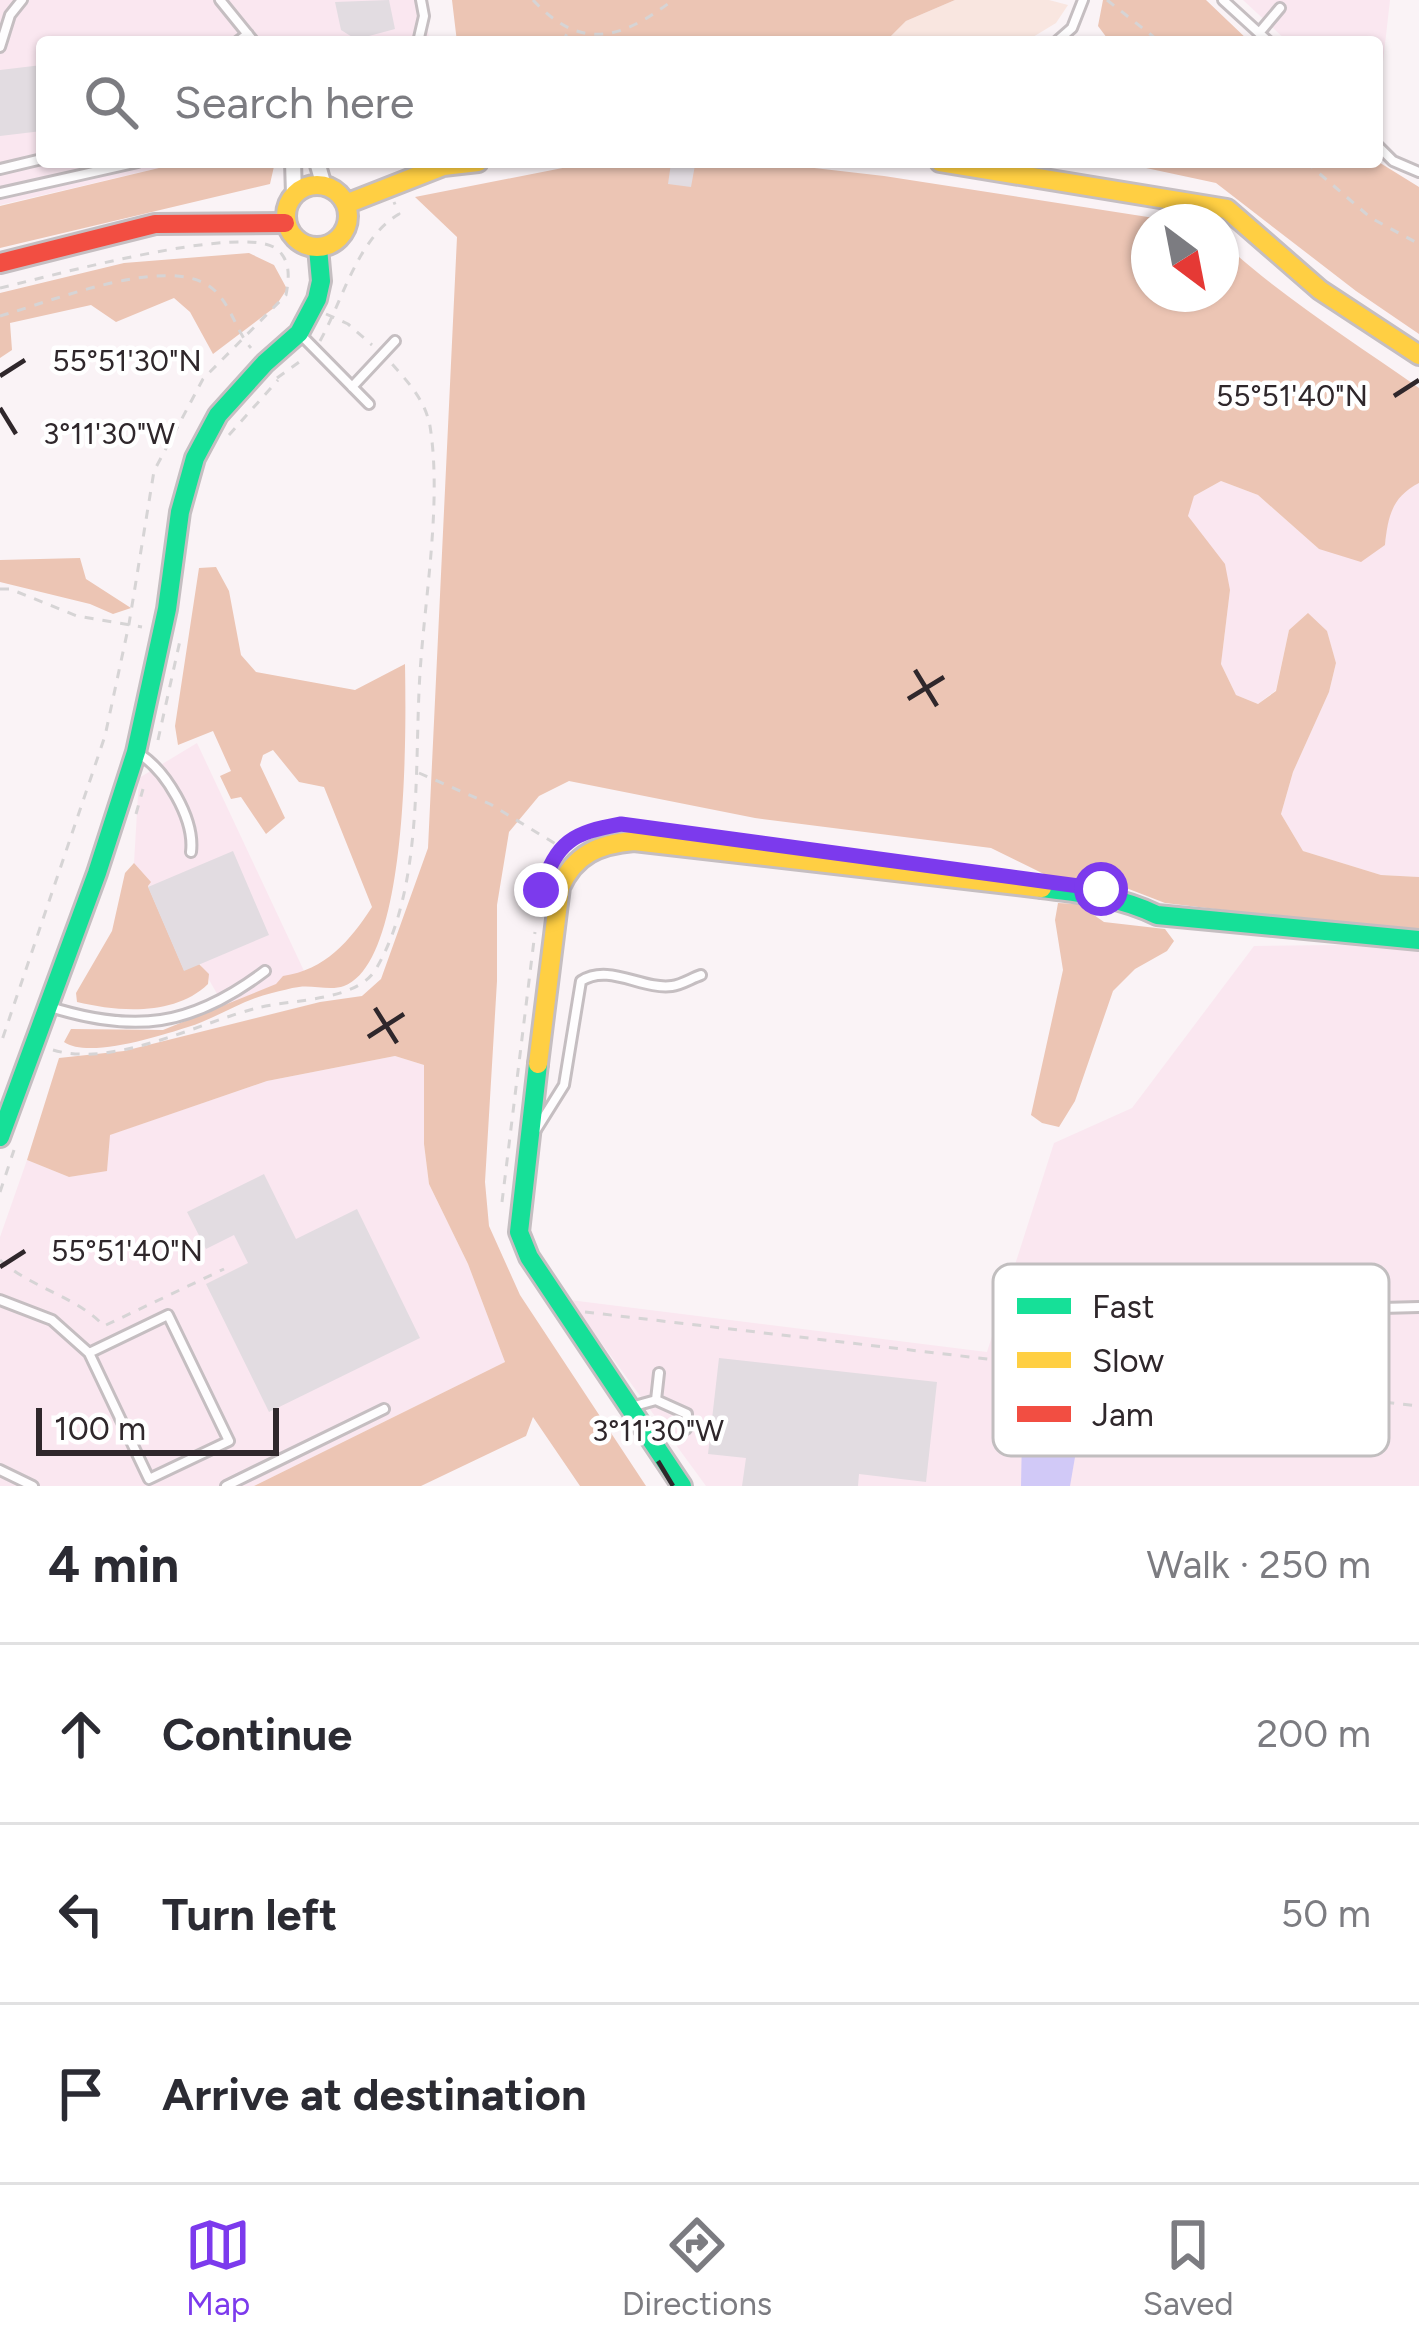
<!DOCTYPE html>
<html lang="en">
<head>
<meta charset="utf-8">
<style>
  :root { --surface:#fff; --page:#f2f2f3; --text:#2b2b33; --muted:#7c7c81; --line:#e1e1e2; --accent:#7c3aed }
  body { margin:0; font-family:Figtree,sans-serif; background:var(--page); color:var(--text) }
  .compass { position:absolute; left:1131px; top:204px; width:108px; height:108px; border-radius:50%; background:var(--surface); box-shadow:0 3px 9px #0004; rotate:148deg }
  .scale { position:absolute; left:36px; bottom:30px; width:243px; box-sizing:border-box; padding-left:12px; border:6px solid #2f272b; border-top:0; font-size:33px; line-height:42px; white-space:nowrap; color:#2f272b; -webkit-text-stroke:9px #fff; paint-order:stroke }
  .stop { position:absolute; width:36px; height:36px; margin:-27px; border:9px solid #7c3aed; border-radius:50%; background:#fff }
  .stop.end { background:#7c3aed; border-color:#fff; box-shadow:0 3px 12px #0008 }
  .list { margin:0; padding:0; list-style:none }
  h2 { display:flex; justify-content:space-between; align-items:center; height:156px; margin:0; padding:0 48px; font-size:51px }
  h2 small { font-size:39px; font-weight:400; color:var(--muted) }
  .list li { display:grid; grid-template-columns:78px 1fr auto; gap:36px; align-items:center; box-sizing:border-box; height:180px; padding:0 48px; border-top:3px solid var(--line) }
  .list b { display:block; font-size:45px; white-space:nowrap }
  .list em { font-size:39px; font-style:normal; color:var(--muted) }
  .icon { flex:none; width:66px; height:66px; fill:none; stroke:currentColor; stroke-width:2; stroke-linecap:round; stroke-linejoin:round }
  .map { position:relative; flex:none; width:1419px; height:1486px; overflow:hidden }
  .search { position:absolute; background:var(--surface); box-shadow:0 3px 9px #0004; left:36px; right:36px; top:36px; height:132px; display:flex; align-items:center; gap:30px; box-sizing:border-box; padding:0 42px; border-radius:12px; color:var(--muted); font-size:45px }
  .sheet { height:696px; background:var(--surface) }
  nav { display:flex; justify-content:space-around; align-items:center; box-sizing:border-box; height:168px; border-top:3px solid var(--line); background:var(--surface); font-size:33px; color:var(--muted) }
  nav a { display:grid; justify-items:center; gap:6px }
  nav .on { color:var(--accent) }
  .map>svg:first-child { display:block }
  .built { fill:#fae7f0 }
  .green { fill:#f9e6e0 }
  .forest { fill:#ecc5b4 }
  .water { fill:#d1c9f7 }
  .building { fill:#e2dce1 }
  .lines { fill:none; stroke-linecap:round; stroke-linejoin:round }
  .lane-casing { stroke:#c5bec1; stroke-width:14 }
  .street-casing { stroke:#c5bec1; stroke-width:20 }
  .fast-casing { stroke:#c5bec1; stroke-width:24 }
  .slow-casing { stroke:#c5bec1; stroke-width:24 }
  .jam-casing { stroke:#c5bec1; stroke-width:24 }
  .path { stroke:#d6d4d5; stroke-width:3; stroke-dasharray:9 9; stroke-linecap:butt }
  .lane { stroke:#fefdfe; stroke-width:8 }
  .street { stroke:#fefdfe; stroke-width:14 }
  .fast { stroke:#16e098; stroke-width:18 }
  .slow { stroke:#ffcf43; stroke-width:18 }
  .jam { stroke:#f24e42; stroke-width:18 }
  .route { stroke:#7c3aed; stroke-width:15 }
  .ticks { fill:none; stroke:#2f272b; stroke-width:4.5 }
  .key { fill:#fff; stroke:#c1bebf; stroke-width:3 }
  .key-label { font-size:33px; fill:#2f272b }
  .ticks-label { font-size:30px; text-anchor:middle; fill:#2f272b; stroke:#fff; stroke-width:9; stroke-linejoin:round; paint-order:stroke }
</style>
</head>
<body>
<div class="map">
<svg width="1419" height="1486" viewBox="0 0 1419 1486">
  <rect width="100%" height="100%" fill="#faf3f6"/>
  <!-- built -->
  <path class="built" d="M0 0H421L430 42H42V162H184L0 205Z
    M1243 0H1390L1377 115V42H1288Z
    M1221 481 1258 495 1319 549 1385 545 1388 511 1407 489 1419 483V877L1381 875 1303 851 1281 814 1293 772 1329 692 1336 663 1327 632 1308 614 1289 630 1276 690 1258 704 1236 695 1221 664 1230 590 1187 516 1194 496Z
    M197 743 305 973 224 1006 200 964 184 971 148 885 134 863 139 778Z
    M1419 944V1486H706L570 1300 987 1352 1054 1143 1132 1108 1254 946Z
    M395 1056 424 1065V1144L429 1184 468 1264 505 1362 254 1486H0V1237L27 1160 69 1177 107 1170 109 1135 267 1081Z"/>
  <!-- green -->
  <path class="green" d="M955 0H1049L1068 5 1056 23 1028 40 1015 37 987 42H885L906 21Z"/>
  <!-- forest -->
  <path class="forest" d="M452 0H955L906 21 885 42H457Z
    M1103 0H1206L1250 42H1110L1098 26Z
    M1377 161 1419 187V334L1356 291 1216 183 1146 168 1147 162Z
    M184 162H275L270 184 0 248V206Z
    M593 162H762L884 176 1180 222H1149V294H1221V241C1283 298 1351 340 1419 388V483C1392 497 1388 516 1385 545L1361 562 1319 549 1258 495 1221 481 1194 496 1188 516 1225 564 1230 590 1221 664 1236 695 1258 704 1276 691 1289 630 1308 613 1327 631 1336 663 1329 692 1293 772 1281 814 1303 851 1381 875 1419 877V933L1165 903 1121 886 1072 883 1048 876 991 848 755 818 569 781 539 796 509 832 497 905V981L485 1182 489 1226 520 1295 646 1486H580L533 1417 526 1436 421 1486H254L505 1362 468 1264 429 1184 424 1144V1065L395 1056 267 1081 110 1135 107 1171 69 1177 27 1160 59 1058 124 1051 320 1002 362 996 381 979 428 848 457 237 415 197Z
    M249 253 274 265 287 289 275 307 213 354 190 312 174 298 116 322 91 305 10 323 12 350 0 358V293L124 263Z
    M80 558 86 579 131 608 113 614 90 604 0 582V560Z
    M216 567 229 591 241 655 256 672 355 690 405 664C406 724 410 962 344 986 331 991 313 985 299 987 290 988 281 991 272 993 242 1000 217 1018 188 1027 160 1036 88 1059 64 1042L71 1029 163 1030 276 984 283 976C325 970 350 941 372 907L324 787 299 782 273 750 263 755 260 765 285 818 266 834 241 797 231 799 220 776 231 771 213 731 178 745 175 726 199 568Z
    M134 863 151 882 148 886 184 970 199 964 209 974 208 984C175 1016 119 1012 77 1002L76 993 112 931 125 873Z
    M1058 903 1078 904 1104 922 1165 929 1174 941 1167 951 1135 969 1113 991 1075 1101 1059 1127 1042 1123 1031 1115 1063 970 1055 920Z"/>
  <!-- water -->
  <path class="water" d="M1058 1377 1073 1382 1083 1411 1070 1486H1021L1022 1434 1030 1398Z"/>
  <!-- building -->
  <path class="building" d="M389 0 395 29 369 36 370 40H357L341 30 335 2Z
    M42 65V131L0 136V70Z
    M671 163 695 165 691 187 668 184Z
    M233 851 269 935 184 971 148 887Z
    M264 1174 296 1239 357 1209 420 1338 269 1412 206 1284 248 1263 234 1235 206 1249 187 1212Z
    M719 1358 937 1382 926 1482 859 1474 858 1486H742L746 1458 708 1454Z"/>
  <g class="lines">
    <!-- lane casing -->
    <g class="lane-casing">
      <path id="lane" d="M220 0 254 42
        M1223 0 1269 42
        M1259 33 1280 8
        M237 42 248 34
        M418 42 424 16 421 0
        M1056 42 1072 28 1083 0
        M0 47 10 15 22 0
        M1377 145 1393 161 1419 172
        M0 169 42 159
        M0 193 138 162
        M300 334 369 404
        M352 387 395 341
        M138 753C166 770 195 819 191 852
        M47 1006C134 1034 191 1027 265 971
        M534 1133 564 1085 581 981C609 963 642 990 672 986 681 985 692 978 701 975
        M0 1300 52 1320 89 1353 149 1479 229 1441 168 1315 89 1353
        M1176 1344 1200 1313 1419 1307
        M656 1400 659 1373
        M631 1407 656 1400 687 1414 686 1429
        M0 1470 33 1486
        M226 1486 384 1409"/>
    </g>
    <!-- street casing -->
    <g class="street-casing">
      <path id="street" d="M293 162 294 194
        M317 162 324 186"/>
    </g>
    <!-- fast casing -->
    <g class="fast-casing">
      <path id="fast" d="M1042 888C1083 893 1120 897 1157 915L1419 940
        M538 1064 519 1232 529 1257 682 1486
        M0 1137 97 873 136 752 167 609 180 512 195 458 218 415 265 363 299 333 317 299 321 281 318 248"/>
    </g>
    <!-- slow casing -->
    <g class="slow-casing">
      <path id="slow" d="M940 162 1227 209 1320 290 1419 355
        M286 216a31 31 0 1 1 62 0a31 31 0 1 1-62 0Z
        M346 204 443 166 478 162
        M538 1064 560 887C575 854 599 844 634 841L1042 888"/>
    </g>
    <!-- jam casing -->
    <g class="jam-casing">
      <path id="jam" d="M0 263 155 224 285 223"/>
    </g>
    <!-- path -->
    <path class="path" d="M533 0C582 53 623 38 673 0
      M1107 0 1160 42
      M562 42 570 29
      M1306 162 1371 218 1419 244
      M0 288C44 278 247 221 278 250 291 262 289 279 286 295L203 379 154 471 129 624 105 736 0 1046
      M326 314 348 324 372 345
      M0 316C50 302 164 255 209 286 230 300 235 330 251 348
      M320 341C343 300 357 239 399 214L394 202
      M277 378 306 357
      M229 435 278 380
      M0 589H10L77 616 142 627
      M158 740 181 636
      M419 773 490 804 559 846
      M136 814 143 789
      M548 870 560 847 591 829
      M53 1050C115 1068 198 1023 257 1008 291 999 356 1002 376 969 424 887 414 765 420 673 425 595 442 502 430 426 425 400 408 382 392 364
      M0 1192 14 1150
      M502 1202 535 932
      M0 1260C31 1288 76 1296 104 1326L224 1269
      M585 1312 1030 1364 1061 1335 1167 1343
      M1063 1334 1123 1279 1168 1334
      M1184 1353 1208 1382 1419 1406"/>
    <!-- lane -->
    <use href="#lane" class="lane"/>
    <!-- street -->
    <use href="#street" class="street"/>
    <!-- fast -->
    <use href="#fast" class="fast"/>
    <!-- slow -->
    <use href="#slow" class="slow"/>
    <!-- jam -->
    <use href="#jam" class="jam"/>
  </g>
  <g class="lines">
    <!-- route -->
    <path class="route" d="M541 890C557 841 572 833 621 824L1101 889"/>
  </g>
  <!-- ticks -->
  <path class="ticks" d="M0 376 25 360M1394 396 1419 380M0 408 16 434M915 670 937 706M908 699 944 677M375 1008 397 1043M368 1037 404 1014M0 1267 25 1251M658 1461 673 1486"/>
  <!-- legend -->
  <rect x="993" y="1264" width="396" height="192" rx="18" class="key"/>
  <rect x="1017" y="1298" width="54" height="16" fill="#16e098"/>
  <rect x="1017" y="1352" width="54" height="16" fill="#ffcf43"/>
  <rect x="1017" y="1406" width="54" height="16" fill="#f24e42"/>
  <g class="key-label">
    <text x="1092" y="1318">Fast</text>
    <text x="1092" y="1372">Slow</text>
    <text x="1092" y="1426">Jam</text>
  </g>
  <g class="ticks-label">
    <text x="127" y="371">55°51'30"N</text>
    <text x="1292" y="406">55°51'40"N</text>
    <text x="109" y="444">3°11'30"W</text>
    <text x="127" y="1261">55°51'40"N</text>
    <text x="658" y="1441">3°11'30"W</text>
  </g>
</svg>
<svg class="compass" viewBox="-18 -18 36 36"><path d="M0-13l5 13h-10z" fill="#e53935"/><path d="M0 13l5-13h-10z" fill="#7c7c81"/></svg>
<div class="scale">100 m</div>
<div class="stop" style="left:1101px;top:889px"></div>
<div class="stop end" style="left:541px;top:890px"></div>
<div class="search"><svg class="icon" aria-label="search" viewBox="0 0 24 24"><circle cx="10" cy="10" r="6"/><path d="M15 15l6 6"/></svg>Search here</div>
</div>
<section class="sheet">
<h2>4 min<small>Walk · 250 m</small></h2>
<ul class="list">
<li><svg class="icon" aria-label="ahead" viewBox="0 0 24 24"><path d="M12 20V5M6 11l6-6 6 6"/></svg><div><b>Continue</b></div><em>200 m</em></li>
<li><svg class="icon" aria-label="left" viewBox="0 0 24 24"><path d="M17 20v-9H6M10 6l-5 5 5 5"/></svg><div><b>Turn left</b></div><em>50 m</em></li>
<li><svg class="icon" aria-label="arrive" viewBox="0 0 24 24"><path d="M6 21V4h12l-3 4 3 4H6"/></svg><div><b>Arrive at destination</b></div></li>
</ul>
</section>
<nav>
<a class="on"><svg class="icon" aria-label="map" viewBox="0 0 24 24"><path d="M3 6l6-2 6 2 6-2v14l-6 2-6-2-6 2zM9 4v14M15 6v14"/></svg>Map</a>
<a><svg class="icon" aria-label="directions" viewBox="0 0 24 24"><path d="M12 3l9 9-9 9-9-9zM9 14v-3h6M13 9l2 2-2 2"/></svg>Directions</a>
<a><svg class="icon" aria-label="saved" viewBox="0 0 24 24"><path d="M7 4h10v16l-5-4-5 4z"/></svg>Saved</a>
</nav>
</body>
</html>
